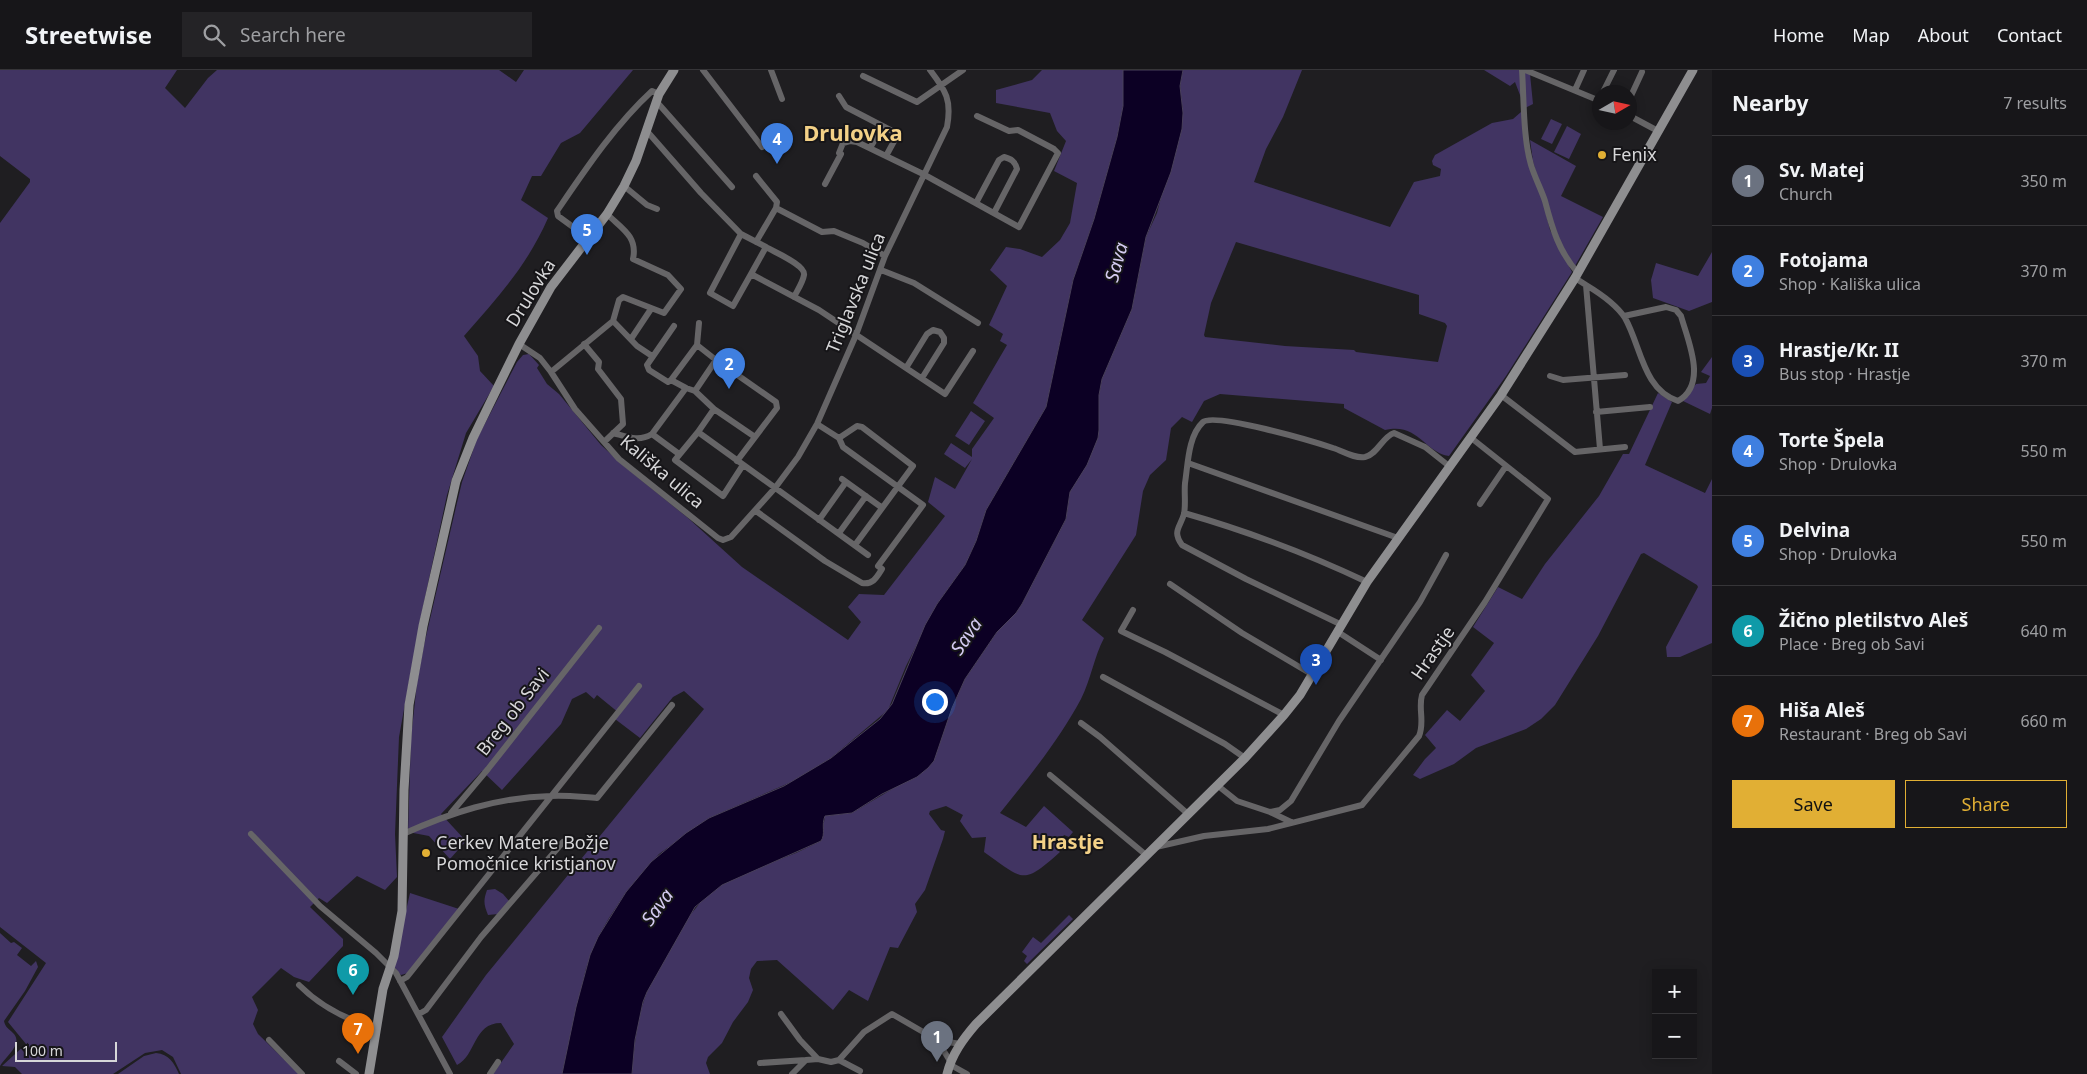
<!DOCTYPE html>
<html lang="en">
<head>
<meta charset="utf-8">
<style>
  :root { --surface:#171619; --page:#242326; --text:#f1f3f6; --muted:#9e9fa2; --line:#363538; --accent:#e1af34 }
  body { margin:0; font-family:"Noto Sans",sans-serif; background:var(--page); color:var(--text) }
  .controls { position:absolute; right:15px; bottom:15px; display:grid; overflow:hidden; border-radius:0px; box-shadow:0 2px 12px #0003 }
  .controls button { width:45px; height:45px; display:grid; place-items:center; padding:0; border:0; border-bottom:1px solid var(--line); background:var(--surface); color:var(--text); font:25px sans-serif }
  .compass { position:absolute; left:1592px; top:15px; width:45px; height:45px; border-radius:50%; background:var(--surface); box-shadow:0 2px 12px #0003; rotate:81deg }
  .scale { position:absolute; left:15px; bottom:12px; width:102px; box-sizing:border-box; padding-left:5px; border:2px solid #d7d7d9; border-top:0; font-size:14px; line-height:18px; white-space:nowrap; color:#d7d7d9; -webkit-text-stroke:4px #161518; paint-order:stroke }
  .you { position:absolute; left:934px; top:631px; width:18px; height:18px; margin:-12px; border:4px solid #fff; border-radius:50%; background:#1a73e8; box-shadow:0 0 0 8px #1a73e833 }
  .badge { display:grid; place-items:center; width:32px; height:32px; border-radius:50%; background:var(--accent); color:#fff; font-size:16px; font-weight:700 }
  .pin { position:absolute; translate:-50% -41px; filter:drop-shadow(0 1px 2px #0008) }
  .pin::after { content:''; position:absolute; top:26px; width:18px; height:15px; background:inherit; clip-path:polygon(0 0,100% 0,50% 100%) }
  .list { margin:0; padding:0; list-style:none }
  h2 { display:flex; justify-content:space-between; align-items:center; height:65px; margin:0; padding:0 20px; font-size:21px }
  h2 small { font-size:16px; font-weight:400; color:var(--muted) }
  .list li { display:grid; grid-template-columns:32px 1fr auto; gap:15px; align-items:center; box-sizing:border-box; height:90px; padding:0 20px; border-top:1px solid var(--line) }
  .list b { display:block; font-size:19px; white-space:nowrap }
  .list p { margin:0; font-size:16px; white-space:nowrap; color:var(--muted) }
  .list em { font-size:16px; font-style:normal; color:var(--muted) }
  .actions { display:flex; gap:10px; padding:15px 20px }
  .actions a { flex:1; padding:11px 0; border:1px solid var(--accent); border-radius:0px; text-align:center; font-size:18px; color:var(--accent) }
  .actions .main { background:var(--accent); color:#111 }
  .icon { flex:none; width:28px; height:28px; fill:none; stroke:currentColor; stroke-width:2; stroke-linecap:round; stroke-linejoin:round }
  .map { position:relative; flex:none; width:1712px; height:1004px; overflow:hidden }
  header { display:flex; align-items:center; gap:30px; box-sizing:border-box; height:70px; padding:0 25px; background:var(--surface); border-bottom:1px solid var(--line) }
  header strong { font-size:24px }
  nav { display:flex; gap:28px; margin-inline-start:auto; font-size:18px }
  .search { width:350px; height:45px; background:var(--page); display:flex; align-items:center; gap:12px; box-sizing:border-box; padding:0 18px; border-radius:0px; color:var(--muted); font-size:19px }
  main { display:flex }
  aside { flex:1; background:var(--surface) }
  .map>svg:first-child { display:block }
  .green { fill:#413462; fill-rule:evenodd }
  .water { fill:#0c0024; stroke:#49405a }
  .lines { fill:none; stroke-linecap:round; stroke-linejoin:round }
  .street { stroke:#666567; stroke-width:6 }
  .secondary { stroke:#8e8e90; stroke-width:9 }
  .poi-dot { fill:#e1af34; stroke:#161518; stroke-width:2 }
  .labels { text-anchor:middle; stroke-width:4; stroke-linejoin:round; paint-order:stroke }
  .poi-label { font-size:18px; fill:#d7d7d9; stroke:#161518; text-anchor:start }
  .street-label { font-size:18px; fill:#d7d7d9; stroke:#161518 }
  .water-label { font-size:19px; font-style:italic; fill:#d5ccf1; stroke:#161518 }
  .quarter-label { font-size:20px; font-weight:bold; fill:#f3d187; stroke:#161518 }
  .district-label { font-size:22px; font-weight:bold; fill:#f3d187; stroke:#161518 }
</style>
</head>
<body>
<header>
<strong>Streetwise</strong>
<div class="search"><svg class="icon" aria-label="search" viewBox="0 0 24 24"><circle cx="10" cy="10" r="6"/><path d="M15 15l6 6"/></svg>Search here</div>
<nav><a>Home</a><a>Map</a><a>About</a><a>Contact</a></nav>
</header>
<main>
<div class="map">
<svg width="1712" height="1004" viewBox="0 0 1712 1004">
  <rect width="100%" height="100%" fill="#1f1e21"/>
  <!-- green -->
  <path class="green" d="M0 0H177L165 18 185 38 208 8 217 0H499L516 12 524 0H633L580 63 561 73 541 106H532L521 130 548 148C527 196 498 227 464 266L478 286 480 301 494 316 466 363 447 425 420 551 399 667 395 764 397 807 385 820 357 806 327 833 319 828 310 837 343 869V876L309 912 294 907 281 898 252 927 258 940 253 954 258 964 299 1004H181L173 987 162 980 145 983 113 1004H22L15 997 2 996 26 974 8 952 46 893 0 857V153L30 112V109L0 86Z
    M1042 0H1123V36L1117 67 1094 149 1073 210 1046 337 986 440 976 471 965 495 937 534 906 596 888 640 831 688 796 710 709 748 659 784 626 822 609 848 598 867 586 898 562 1004H493L514 974 501 953C473 953 476 986 457 995L442 967 486 905 704 639 684 621 673 627 640 668 615 649 619 643 597 625 594 629 586 622 572 629 561 654 502 720 482 701 441 744 466 771 450 789 429 766 408 762 411 668 417 613 424 575 456 437 462 412 477 369 517 292 523 285 529 284 539 295 537 298 547 314 559 324 601 375 625 397 688 448 742 497 848 570 861 552 848 537 859 524 884 525 945 446 928 432 935 407 955 419 972 389 965 398 944 384 951 373 972 387V379L994 348 973 333 1007 275 1000 271 1003 264 989 255 1007 216 990 200 1006 177 1020 179 1042 187 1060 170 1070 153 1077 113 1054 101 1066 71 1057 61 1050 43 996 33V20L1032 10Z
    M1183 0H1302L1283 47 1266 79 1254 112 1390 157 1414 112 1440 106 1441 99 1433 95 1432 91 1435 85 1492 53 1513 49 1521 42 1550 160 1572 202 1506 306 1449 386C1424 382 1418 352 1385 360L1344 338V334L1220 324 1204 331 1192 352 1182 347 1171 358 1166 390 1150 405 1143 421 1136 465 1082 550 1104 568C1094 587 1091 609 1081 629 1059 670 1029 707 1000 743L1026 757 1044 736 1073 762 1069 767 1064 765 1055 777 1060 782C1022 816 1024 810 984 782L986 767 972 768 960 751 963 745 946 736 930 741 929 744 941 760 945 761 943 769 925 820 915 834 917 842 898 878 890 877 868 931 849 920 833 940 777 890 757 891 751 899 749 908 753 920 748 932 733 952 722 973 708 987 706 993 710 1004H632C634 976 637 949 647 922L688 848 703 829 722 815 740 805 796 783 821 771 825 746 852 743 894 718 952 638 965 609 997 562 1016 543 1022 534 1066 449 1070 422 1098 368 1099 360V325L1102 309 1132 239 1146 167 1157 143 1183 43 1180 16ZM1236 172 1419 225V244L1445 253 1447 256 1438 292 1356 282 1354 280 1285 276 1205 267 1204 265 1211 233Z
    M1484 0H1525L1530 4 1533 34 1525 38 1515 12 1510 16Z
    M1551 49 1562 54 1552 74 1541 69Z
    M1567 56 1581 64 1569 89 1554 82Z
    M1530 70 1576 96 1561 126 1603 147 1575 196 1564 182 1534 98Z
    M1712 182V232L1689 241 1653 228 1651 210 1656 193 1698 206Z
    M1712 287V338L1710 344 1683 331 1696 314 1706 313 1710 306 1701 302Z
    M1658 323 1672 332 1645 395 1705 423 1712 409V573L1680 587H1667L1666 577 1698 517 1697 515 1644 483 1641 484 1598 566 1555 635 1541 649 1526 659 1476 678 1454 694 1420 709 1413 705 1425 689 1436 678 1425 665 1447 640 1460 651 1485 621 1471 605 1494 573 1473 557 1498 517 1522 529 1545 494 1599 426 1623 384H1629Z
    M971 341 985 351 969 375 955 366Z
    M495 819 503 824 509 831 498 844 488 845C484 835 483 831 487 820Z
    M410 823 459 839 408 903 401 905 396 902 394 893Z
    M1069 845 1073 849 1027 894 1024 891 1027 886 1022 882 1033 867 1041 873Z
    M0 863 11 873 14 872 22 878 17 885 31 896 36 891 38 897 25 921 4 951C5 957 9 959 13 963 24 974 6 986 0 996Z
    M156 983C169 984 174 993 179 1004H118L144 986Z"/>
  <!-- water -->
  <path class="water" d="M1123 0H1183L1180 16 1183 43 1182 59 1171 102 1146 167 1132 239 1102 309 1099 325V360L1098 368 1087 395 1070 422 1066 449 1022 534 1016 543 997 562 965 609 952 638 934 691 928 698 917 707 882 724 852 743 825 746C821 755 826 764 821 771L722 815 695 837 647 922 643 932 635 970 632 1004H562L576 937 590 885 598 867 626 822 651 792 686 763 709 748 784 716 831 688 880 649 892 634 925 555 937 534 965 495 976 471 986 440 1046 337 1073 210 1094 149 1117 67 1123 36Z"/>
  <g class="lines">
    <!-- street -->
    <path class="street" d="M703 0 762 77
      M771 0 782 29
      M1522 0C1524 30 1523 67 1531 95 1535 108 1541 119 1545 131 1552 158 1559 182 1578 203
      M1525 0 1600 31
      M863 6 917 32 963 0
      M1575 20 1584 0
      M1603 22 1614 0
      M839 26 846 37 898 64 886 86
      M1630 28 1642 2
      M656 31 732 117
      M1630 46 1658 61
      M646 60 701 123 741 164
      M870 78 883 56
      M756 106 777 132 776 138 822 162 834 161 863 173 885 186
      M825 114 841 84 839 83 843 73 850 71 857 72 923 104 1019 157 1058 83 1054 79 1018 60 1009 61 977 46
      M624 116 647 135 657 139
      M976 133 999 90 1004 87C1011 89 1015 91 1017 99L994 143
      M588 168 558 146 557 141C585 100 615 55 652 21L659 24
      M756 172 776 138
      M766 177C774 182 806 195 804 205 803 212 797 221 794 227
      M881 200 914 213 978 253
      M751 204 733 236 710 223 741 164 766 177 751 204 819 240 945 324 973 281
      M1575 208 1586 215 1600 379
      M1586 215C1601 224 1616 234 1625 248 1641 276 1643 320 1678 331 1708 314 1688 271 1681 246L1676 240 1666 237 1624 246
      M613 251 637 276 652 286
      M674 256 647 295 649 300 668 312 671 310 697 275
      M631 269 651 239
      M519 274 540 288 551 302 575 339 619 389 718 468 723 470 731 467 775 418 798 387 817 354 856 265 885 186 947 57C952 30 946 21 930 0
      M584 274 599 292 598 299 621 329 623 354 604 372
      M697 275 716 290
      M697 275 699 253
      M906 298 927 264 933 260 940 262 944 268V273L922 308
      M551 302 613 251 619 230 623 227 664 243 681 219 668 205 633 189C638 166 621 158 607 144
      M1550 306 1563 310 1625 305
      M671 310 686 318
      M695 321 716 290 776 332 777 338 737 391
      M1501 325 1575 382 1625 377
      M714 339 755 367
      M1596 342 1650 337
      M698 362 675 390 723 426 743 395
      M613 363C628 367 639 372 652 364
      M839 368 857 356 862 357 913 396 855 475
      M679 384 652 364 686 318 695 321 714 339 698 362 868 485
      M1188 393 1398 468
      M842 409 881 437
      M1480 434 1506 396
      M756 441 825 491 862 513C873 515 877 507 882 499L878 496 923 435 843 377 839 368 817 354
      M1184 443C1247 461 1308 484 1367 512
      M819 450 846 412
      M839 463 866 426
      M1170 514 1242 563 1313 605
      M1133 540 1121 561 1165 582 1284 645
      M1342 555 1246 509 1182 475C1172 461 1180 458 1184 444 1186 434 1184 423 1185 413 1188 394 1188 366 1203 352 1214 342 1315 372 1333 378 1343 381 1354 389 1365 387 1378 384 1382 367 1394 363L1425 377 1449 396
      M1338 562 1381 590
      M1103 607 1225 674 1245 688
      M1081 653 1100 667 1188 744
      M1050 705 1146 785
      M1217 715 1237 731 1270 742 1291 752
      M1270 742 1280 740 1291 731 1339 651 1420 532 1446 485
      M451 743 488 699 599 558
      M251 764 320 836 376 883 396 903 450 1004
      M403 764C450 743 498 727 551 726 566 725 581 727 597 728L672 635
      M1156 777 1204 766 1268 759 1362 735 1419 666C1425 652 1418 639 1422 625L1485 532 1548 429 1470 367
      M400 911 407 907 639 616
      M299 915C320 936 347 950 376 958
      M419 944 426 940 481 867 563 772
      M781 944 800 970 818 989
      M269 970 302 1004
      M937 970 950 991
      M839 990 860 1001
      M339 991 356 1004
      M760 993 806 990
      M949 994 967 1004
      M490 1004 498 992
      M792 1004 806 990 818 989 831 992 839 990 864 962 892 944 937 970 960 974"/>
    <!-- secondary -->
    <path class="secondary" d="M369 1004 383 919 394 886 402 841 404 720 409 635 423 556 456 411 473 368 489 335 519 274 551 217 607 144 624 116 636 91 659 24 674 0
      M947 1004C952 984 963 969 976 954L1245 688 1284 645 1300 625 1367 512 1501 325 1575 208 1693 0"/>
  </g>
  <!-- markers -->
  <g class="poi-dot">
    <circle cx="1602" cy="85" r="5"/>
    <circle cx="426" cy="783" r="5"/>
  </g>
  <g class="labels">
    <!-- poi labels -->
    <g class="poi-label">
      <text x="1612" y="91">Fenix</text>
      <text x="436" y="779">Cerkev Matere Božje<tspan x="436" dy="21">Pomočnice kristjanov</tspan></text>
    </g>
    <!-- street labels -->
    <g class="street-label">
      <text transform="translate(531 223) rotate(-58)" y="6">Drulovka</text>
      <text transform="translate(856 223) rotate(-68)" y="6">Triglavska ulica</text>
      <text transform="translate(662 402) rotate(40)" y="6">Kališka ulica</text>
      <text transform="translate(1433 583) rotate(-55)" y="6">Hrastje</text>
      <text transform="translate(513 642) rotate(-52)" y="6">Breg ob Savi</text>
    </g>
    <!-- water labels -->
    <g class="water-label">
      <text transform="translate(1116 192) rotate(-75)" y="7">Sava</text>
      <text transform="translate(966 566) rotate(-56)" y="7">Sava</text>
      <text transform="translate(657 837) rotate(-54)" y="7">Sava</text>
    </g>
    <!-- quarter labels -->
    <g class="quarter-label">
      <text x="1068" y="779">Hrastje</text>
    </g>
    <!-- district labels -->
    <g class="district-label">
      <text x="853" y="71">Drulovka</text>
    </g>
  </g>
</svg>
<div class="controls">
<button>+</button>
<button>−</button>
</div>
<svg class="compass" viewBox="-18 -18 36 36"><path d="M0-13l5 13h-10z" fill="#e53935"/><path d="M0 13l5-13h-10z" fill="#9e9fa2"/></svg>
<div class="scale">100 m</div>
<div class="you"></div>
<div class="pin badge" style="left:937px;top:992px;background:#6b7280">1</div>
<div class="pin badge" style="left:729px;top:319px;background:#3f7fe0">2</div>
<div class="pin badge" style="left:1316px;top:615px;background:#1a4fb4">3</div>
<div class="pin badge" style="left:777px;top:94px;background:#3f7fe0">4</div>
<div class="pin badge" style="left:587px;top:185px;background:#3f7fe0">5</div>
<div class="pin badge" style="left:353px;top:925px;background:#0f9aa8">6</div>
<div class="pin badge" style="left:358px;top:984px;background:#e8710a">7</div>
</div>
<aside>
<h2>Nearby<small>7 results</small></h2>
<ul class="list">
<li><span class="badge" style="background:#6b7280">1</span><div><b>Sv. Matej</b><p>Church</p></div><em>350 m</em></li>
<li><span class="badge" style="background:#3f7fe0">2</span><div><b>Fotojama</b><p>Shop · Kališka ulica</p></div><em>370 m</em></li>
<li><span class="badge" style="background:#1a4fb4">3</span><div><b>Hrastje/Kr. II</b><p>Bus stop · Hrastje</p></div><em>370 m</em></li>
<li><span class="badge" style="background:#3f7fe0">4</span><div><b>Torte Špela</b><p>Shop · Drulovka</p></div><em>550 m</em></li>
<li><span class="badge" style="background:#3f7fe0">5</span><div><b>Delvina</b><p>Shop · Drulovka</p></div><em>550 m</em></li>
<li><span class="badge" style="background:#0f9aa8">6</span><div><b>Žično pletilstvo Aleš</b><p>Place · Breg ob Savi</p></div><em>640 m</em></li>
<li><span class="badge" style="background:#e8710a">7</span><div><b>Hiša Aleš</b><p>Restaurant · Breg ob Savi</p></div><em>660 m</em></li>
</ul>
<div class="actions"><a class="main">Save</a><a>Share</a></div>
</aside>
</main>
</body>
</html>
